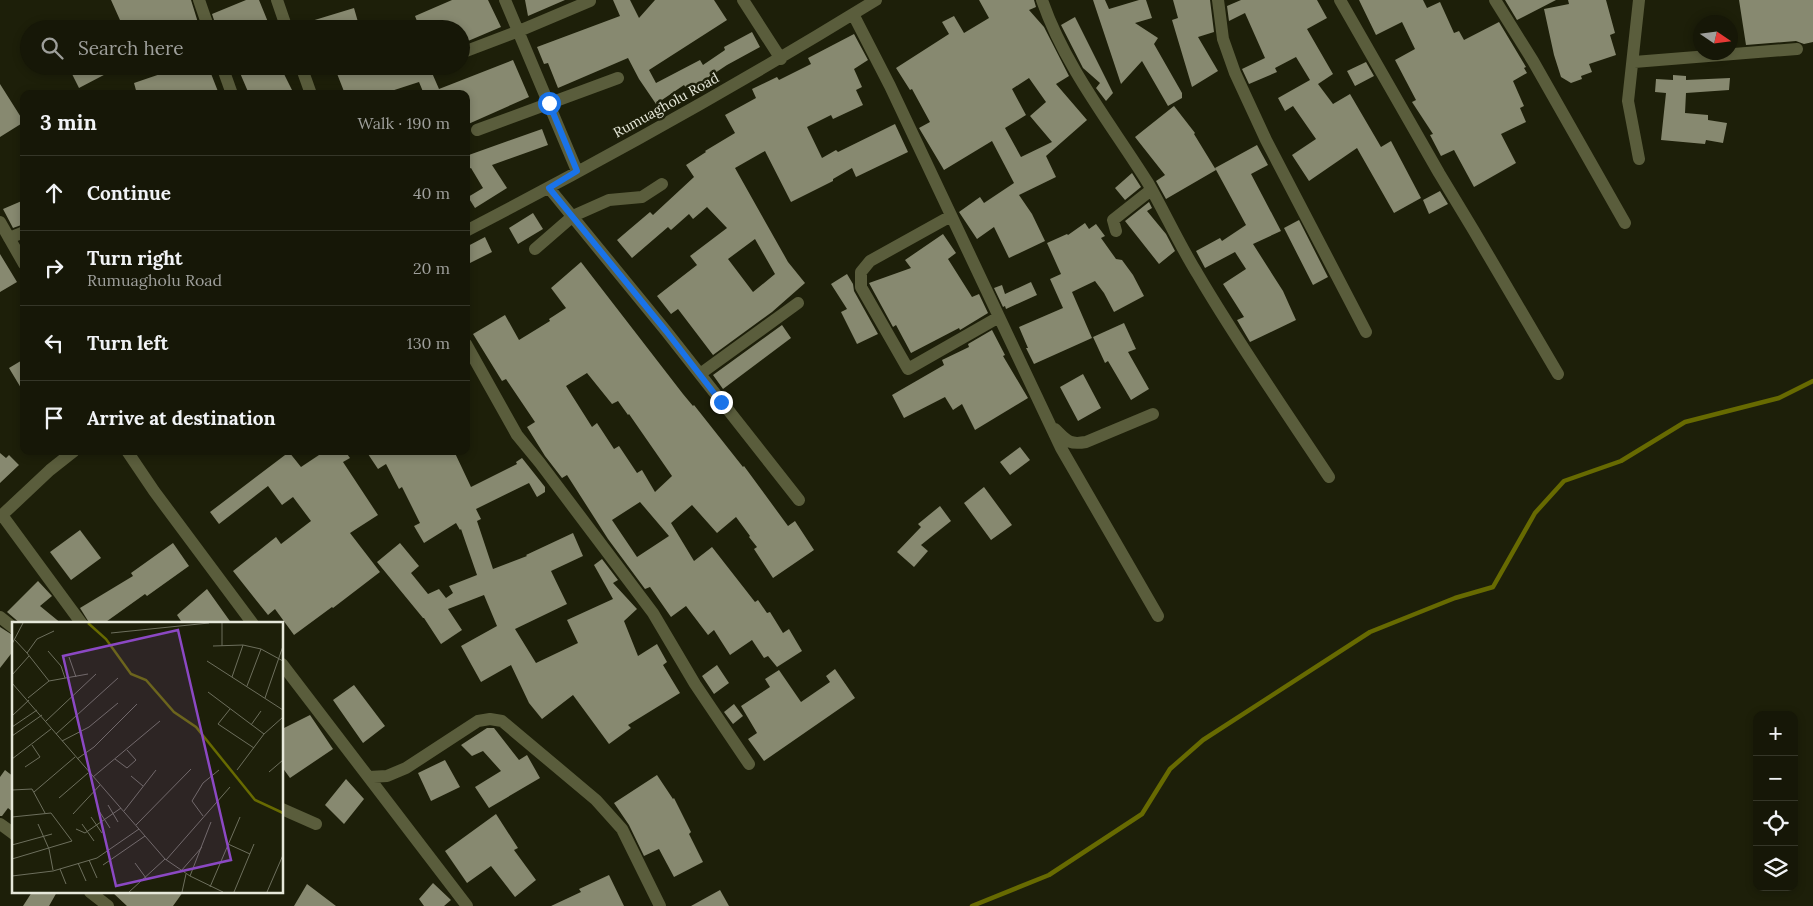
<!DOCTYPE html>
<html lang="en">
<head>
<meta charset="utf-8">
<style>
  :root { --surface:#161707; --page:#1f2011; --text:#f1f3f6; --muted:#9e9f9b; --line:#353628 }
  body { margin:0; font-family:Lora,serif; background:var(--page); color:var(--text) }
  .controls { position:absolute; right:15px; bottom:15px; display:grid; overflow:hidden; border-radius:10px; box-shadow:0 2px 8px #0003 }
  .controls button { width:45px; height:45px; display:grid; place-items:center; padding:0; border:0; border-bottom:1px solid var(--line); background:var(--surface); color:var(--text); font:25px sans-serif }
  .compass { position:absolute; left:1693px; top:15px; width:45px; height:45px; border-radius:50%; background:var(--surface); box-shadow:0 2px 8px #0003; rotate:103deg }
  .stop { position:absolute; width:15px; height:15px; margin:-11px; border:4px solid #1a73e8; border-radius:50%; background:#fff }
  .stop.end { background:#1a73e8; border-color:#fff; box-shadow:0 1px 5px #0008 }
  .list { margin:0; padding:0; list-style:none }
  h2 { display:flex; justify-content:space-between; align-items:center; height:65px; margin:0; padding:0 20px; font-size:21px }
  h2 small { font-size:16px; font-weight:400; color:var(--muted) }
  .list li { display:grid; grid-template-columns:32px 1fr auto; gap:15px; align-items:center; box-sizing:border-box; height:75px; padding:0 20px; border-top:1px solid var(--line) }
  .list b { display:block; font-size:19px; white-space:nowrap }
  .list p { margin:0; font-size:16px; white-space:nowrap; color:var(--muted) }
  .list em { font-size:16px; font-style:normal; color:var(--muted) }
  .icon { flex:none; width:28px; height:28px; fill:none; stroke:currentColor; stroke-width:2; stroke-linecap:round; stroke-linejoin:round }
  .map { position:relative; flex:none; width:1813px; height:906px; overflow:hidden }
  .search { position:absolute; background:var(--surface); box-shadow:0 2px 8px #0003; left:20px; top:20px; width:450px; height:55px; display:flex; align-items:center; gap:12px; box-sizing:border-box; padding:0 18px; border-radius:28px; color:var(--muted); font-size:19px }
  .panel { position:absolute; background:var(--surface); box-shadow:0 2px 8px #0003; left:20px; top:90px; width:450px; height:365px; border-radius:10px }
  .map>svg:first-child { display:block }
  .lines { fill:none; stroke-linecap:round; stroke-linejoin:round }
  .stream { stroke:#676a01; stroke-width:4.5 }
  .building { fill:#878970; fill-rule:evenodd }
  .minor { stroke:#5a5d3c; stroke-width:12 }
  .route { stroke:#1a73e8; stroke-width:6 }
  .labels { text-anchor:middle; stroke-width:5; stroke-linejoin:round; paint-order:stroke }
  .street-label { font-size:14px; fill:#e6e8da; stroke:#1d1f09 }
  .inset-river { fill:none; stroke:#676a01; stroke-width:2.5 }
  .inset-road { fill:none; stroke:#6d6f5d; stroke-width:1 }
  .view { fill:#8b48c3; fill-opacity:0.15; stroke:#8b48c3; stroke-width:2.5 }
  .inset-edge { fill:none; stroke:#e6e8da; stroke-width:2.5 }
</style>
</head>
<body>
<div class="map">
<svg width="1813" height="906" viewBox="0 0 1813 906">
  <rect width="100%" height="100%" fill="#1d1f09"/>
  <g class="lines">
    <!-- stream -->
    <path class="stream" d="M972 906 1049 875 1142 814 1170 769 1203 740 1370 632 1455 598 1493 587 1535 513 1564 481 1621 461 1685 422 1779 398 1813 381"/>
  </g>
  <!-- building -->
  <path class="building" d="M111 0H191L200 29H124Z
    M246 0H259L268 22 253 29H217L212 14Z
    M452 0H488L501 27 461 44V29H420L415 16Z
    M525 0H565L528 16Z
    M613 0H630L639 18 655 0H714L727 20 649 70 656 83 700 60 703 65 725 50 724 47 752 32 760 47 727 65 688 91 684 85 656 104 639 79 628 58 558 88 548 63 544 64 537 47 620 16Z
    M979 0H1034L1036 7 1029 10 1044 27 1069 76 1056 84 1087 120 1046 156 1056 177 1019 195 1032 214 1045 241 1009 258 994 227 977 239 959 212 980 197 984 203 1014 183 992 141 944 170 919 128 930 122 912 89 910 90 896 68 949 34 942 22 954 16 964 33 989 18ZM1029 78 1046 102 1030 116 1052 142 1021 157 1005 128 1026 115 1012 89Z
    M1093 0H1105L1109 9 1139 0H1146L1152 18 1135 23 1158 38 1154 44 1182 93V98L1168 106 1142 61 1121 84Z
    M1173 0H1210L1214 32 1198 37 1218 71 1192 87 1172 20 1178 18Z
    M1241 0H1317L1327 18 1307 29 1333 74 1318 84 1333 104 1350 94 1381 147 1391 141 1421 198 1394 213 1357 148 1309 181 1292 155 1316 139 1293 106 1285 111 1278 98 1310 80 1296 57 1275 68 1277 72 1249 84 1242 69 1265 58 1245 13 1229 21 1227 6Z
    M1359 0H1423L1427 8 1440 2 1454 33 1459 31 1464 40 1499 22 1526 67 1524 68 1527 73 1513 81 1524 106 1520 108 1526 122 1501 134 1516 163 1474 187 1454 150 1441 156 1430 135 1433 134 1412 102 1416 100 1395 60 1415 49 1402 22 1376 35Z
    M1505 0H1556L1517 20Z
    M1568 0H1606L1615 33 1610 35 1616 55 1589 64 1592 72 1581 76 1582 79 1571 83 1561 77 1554 55 1544 9 1569 4Z
    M1739 0H1813V42L1804 44 1796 41 1746 45Z
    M354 8 360 29H295V26Z
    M1075 17 1113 93 1106 101 1096 88 1100 83 1083 68 1061 25Z
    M854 34 868 60 854 69 862 87 856 90 863 105 833 119 831 115 807 127 822 158 836 150 838 152 895 124 908 152 856 177 852 168 833 179V181L791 202 765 151 735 168 788 262 805 283 772 312 713 355 678 309 671 314 657 296 697 265 690 256 727 228 707 207 693 219 689 214 671 230 668 227 632 258 617 240 650 212 653 215 694 177 686 165 706 152 705 151 735 133 725 115 756 98 752 89 777 77 779 80 811 64 808 58ZM755 239 775 274 753 292 728 259Z
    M513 60 529 97 466 125V94H424L419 82 382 94H345L334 66H429L439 89Z
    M1366 62 1374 76 1355 86 1347 71Z
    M68 66H121L79 88Z
    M174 66H208L219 94H137L134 83 175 69Z
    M237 66H280L294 94H249Z
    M1673 75 1686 76V80L1730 78 1729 90 1686 93 1685 113 1708 115V120L1727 123 1723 143 1706 140 1705 144 1661 140 1666 93 1655 92 1656 79 1673 80Z
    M0 84 24 122 0 137Z
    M1174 106 1195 133 1194 134 1216 170 1166 199 1156 181 1165 175 1135 137Z
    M542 129 548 145 492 165 507 188 475 208 468 197 483 188 471 168 466 170V156Z
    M1257 145 1268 165 1251 174 1281 231 1253 244 1283 291 1296 320 1250 342 1237 320 1244 317 1223 284 1246 269 1235 252 1205 268 1196 251 1220 238 1222 241 1246 225 1215 168Z
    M1132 173 1141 187 1125 200 1115 188Z
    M1440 191 1448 204 1429 214 1423 200Z
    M24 200V224L13 228 3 209Z
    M1149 202 1152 208 1147 211 1166 234 1175 251 1159 264 1125 221Z
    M533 213 543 229 518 244 509 228Z
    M1299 220 1328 277 1313 285 1284 228Z
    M1085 223 1089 229 1096 224 1105 236 1101 238 1116 259 1122 260 1133 275 1144 296 1114 312 1104 293 1095 281 1072 292 1092 338 1034 364 1026 348H1028L1019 327 1063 308 1050 279 1061 274 1047 243 1067 234 1068 235Z
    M943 234 956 253 948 259 972 297 979 294 988 313 960 330 959 328 911 353 896 325 893 327 869 283 911 268 905 260Z
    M485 237 492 252 466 265V247Z
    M0 254 17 282 0 292Z
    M581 262 683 394 693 406 694 405 743 467 744 466 788 526 795 521 814 550 773 578 754 549 757 547 749 537 750 536 736 517 717 533 692 505 671 523 694 561 712 547 755 602 758 600 767 613 770 612 783 633 789 629 802 651 777 667 768 656 764 658 752 640 730 655 714 630 708 635 686 606 671 617 650 587 645 589 608 539 567 475 562 478 545 456 527 427 535 422 506 379 502 381 473 334 505 315 519 340 550 321 549 319 566 308 551 288ZM587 373 612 404 618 401 628 415 629 414 672 476 655 492 642 470 637 473 619 446 614 449 597 423 592 427 566 386ZM640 502 669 536 637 557 612 520Z
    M847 274 853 284 854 291 878 334 857 344 841 312 847 309 831 284Z
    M1031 282 1037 295 1006 309 1005 306 1003 307 994 288 1002 285 1005 294Z
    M1124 323 1136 349 1128 352 1149 389 1131 400 1108 361 1105 363 1093 337Z
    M782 325 791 338 723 389 713 375Z
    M992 330 1005 355 1003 356 1028 398 975 430 962 404 953 410 945 397 904 418 892 395 944 365 942 360 969 347 968 344Z
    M24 359V393L9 368Z
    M1083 374 1101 408 1078 421 1060 387Z
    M1020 447 1030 460 1010 475 1000 462Z
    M325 451H345L350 458 343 462 378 515 350 533 380 572 333 608 332 607 294 635 275 609 268 615 233 571 276 537 281 544 311 521 293 497 282 505 268 486 219 524 210 512 289 452 301 467Z
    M366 451H454L471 487 517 464 516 462 522 458 545 487V492L537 497 529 483 476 509 481 519 477 521 493 569 527 556 526 555 573 533 583 556 551 571 567 604 515 629 536 663 578 643 567 620 613 599 594 565 602 559 618 580 613 583 637 609 624 621 638 656 657 644 667 662 663 665 680 693 628 725 631 728 609 744 573 695 542 719 529 703 511 665 481 682 461 646 497 626 484 595 448 609 462 630 441 644 424 618H423L377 562 400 543 419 566 411 573 428 594 439 589 446 598 453 593 449 586 477 575 461 529 460 530 456 523 424 543 414 526 420 523 402 487 399 489 386 464 378 469Z
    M0 453 6 458 9 455 19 465 0 483Z
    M984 487 1012 525 991 540 964 503Z
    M940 506 951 521 921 545 928 551 914 567 897 552 921 527 918 524Z
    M80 530 101 558 71 580 50 552Z
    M173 543 189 566 147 596 145 594 103 624H90L80 608 133 576 131 573Z
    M38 581 52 596 40 606 62 624H21L7 612Z
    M207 589 232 624H183L177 615Z
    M0 627 14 636V650L0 668Z
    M717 665 729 683 714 694 702 676Z
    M835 669 855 698 764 761 748 739 757 733 741 706 770 687 765 679 779 670 801 702 830 682 826 676Z
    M354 685 385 726 363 743 333 700Z
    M734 704 743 716 733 724 724 712Z
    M310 715 333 749 290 778 282 767V729Z
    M487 728H494L519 760 527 755 540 778 489 808 475 787 501 771 483 751 472 756 461 745Z
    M445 760 460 787 431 801 418 773Z
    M5 770 14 777V813L8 808 2 816H0V777Z
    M657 775 673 799 674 798 691 832 689 834 703 862 674 877 659 849 644 856 629 825 614 803Z
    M346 779 364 799 344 824 325 805Z
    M496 814 518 848 514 850 536 880 515 897 491 866 467 883 445 851Z
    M609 875 624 906H551L581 892 579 889Z
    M433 883 451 900 444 906H424L419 899Z
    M307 884 336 906H294Z
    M720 890 729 906H691Z
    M32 892H57L49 906H23Z
    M112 892H183L173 906H127Z"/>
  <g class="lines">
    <!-- minor -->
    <path class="minor" d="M199 0 209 29
      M277 0 287 29
      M505 0 577 171
      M743 0 781 59
      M1042 0C1065 67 1111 124 1148 183 1165 213 1179 244 1197 273 1238 343 1284 409 1329 477
      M1218 0 1223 39 1235 73 1266 140 1366 332
      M1340 0 1439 173 1474 231 1558 374
      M1495 0 1533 61 1625 223
      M1639 0 1628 101 1639 159
      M853 14 890 86 1061 448 1158 616
      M461 53 519 31 590 1
      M1634 62 1797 49
      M222 66 232 94
      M301 66 311 94
      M477 130 618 78
      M549 188 666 331 799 500
      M951 216 870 261 861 272V287L908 369 999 317
      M0 222 24 264
      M466 231C605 159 743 82 876 0
      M1116 231 1113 220 1151 190
      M9 238 24 232
      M535 249 573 216 609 200 642 197 662 184
      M466 344 517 435 540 463 653 613 695 684 749 764
      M700 374 798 303
      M1055 429C1067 441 1069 445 1086 442L1153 414
      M127 451 154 491 253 624
      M2 515 82 624
      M0 517 50 470 74 451
      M0 617 14 628
      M282 664 467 906
      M369 777 387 776 406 768 478 721 490 719 502 721 596 800 622 829 660 906
      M282 809 316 824
      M0 824 14 834
      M90 892 108 906"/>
  </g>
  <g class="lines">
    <!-- route -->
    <path class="route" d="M549 103 577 171 549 188 666 331 721 402"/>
  </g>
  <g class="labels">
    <!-- street labels -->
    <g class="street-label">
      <text transform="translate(666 105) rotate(-29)" y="5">Rumuagholu Road</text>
    </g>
  </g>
  <!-- overview -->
  <g transform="translate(12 622)">
    <rect width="271" height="271" fill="#1d1f09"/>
    <path class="inset-river" d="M76 1 94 17 119 52 134 58 162 90 184 105 243 178 271 191"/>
    <path class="inset-road" d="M99 11 197 1M3 18 15 31M0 22 11 1M201 24 231 23 249 27 271 39M210 24V1M36 29 49 44 53 56M57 35 64 55M195 39 271 88M0 53 17 34M220 55 231 23M37 59 15 31 25 17 42 9M0 61 153 237 178 254 211 270M235 64 249 27M196 70 252 112M16 76 37 59 76 52M253 76 271 24M218 87 206 102 242 126M1 93 17 78M34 99 84 52M239 103 249 89M0 105 25 88M44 112 106 56M0 114 30 93M50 119 77 105 106 81M0 137 39 107M65 137 82 125 125 82M103 137 115 146 124 138 115 128M13 145 28 135 20 123M225 148 252 112 271 95M257 150 271 138M119 154 131 164M81 155 148 99M0 168 20 167 33 191M22 170 63 135M47 176 76 151M96 183 106 200M87 189 98 206M112 189 144 148M61 192 88 163M191 194 180 179 191 161 207 148M0 195 39 191 60 219 0 237M79 195 90 211M26 202 37 227 41 248M70 202 82 219M124 203 179 147M64 207 73 211 109 186M216 222 238 232M0 223 40 212M77 238 85 256M154 238 218 165M66 241 74 259M123 241 134 256M91 243 133 214M48 247 54 262M169 249 190 225M0 254 41 249 85 236 127 207M178 254 199 200M198 265 228 195M117 270 153 237M170 270 174 252M222 270 242 222M255 270 271 233"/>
    <path class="view" d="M166 8 219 238 104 264 51 34Z"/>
    <rect width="271" height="271" class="inset-edge"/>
  </g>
</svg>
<div class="controls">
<button>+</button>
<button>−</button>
<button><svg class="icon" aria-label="locate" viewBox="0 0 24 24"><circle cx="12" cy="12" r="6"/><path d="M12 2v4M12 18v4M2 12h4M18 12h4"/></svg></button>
<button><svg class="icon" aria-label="layers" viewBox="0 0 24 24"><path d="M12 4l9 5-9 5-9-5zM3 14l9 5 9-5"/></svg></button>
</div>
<svg class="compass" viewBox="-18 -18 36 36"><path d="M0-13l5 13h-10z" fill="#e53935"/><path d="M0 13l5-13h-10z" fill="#9e9f9b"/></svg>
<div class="stop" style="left:549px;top:103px"></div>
<div class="stop end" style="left:721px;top:402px"></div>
<div class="search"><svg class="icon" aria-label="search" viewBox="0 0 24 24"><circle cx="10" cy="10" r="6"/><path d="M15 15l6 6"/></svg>Search here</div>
<section class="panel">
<h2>3 min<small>Walk · 190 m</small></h2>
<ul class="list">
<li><svg class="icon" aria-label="ahead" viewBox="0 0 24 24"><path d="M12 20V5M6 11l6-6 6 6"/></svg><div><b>Continue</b></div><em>40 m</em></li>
<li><svg class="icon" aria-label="right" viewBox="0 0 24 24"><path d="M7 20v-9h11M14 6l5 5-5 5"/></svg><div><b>Turn right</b><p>Rumuagholu Road</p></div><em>20 m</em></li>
<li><svg class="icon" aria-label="left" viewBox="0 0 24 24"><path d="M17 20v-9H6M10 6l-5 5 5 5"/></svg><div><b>Turn left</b></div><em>130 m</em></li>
<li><svg class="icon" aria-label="arrive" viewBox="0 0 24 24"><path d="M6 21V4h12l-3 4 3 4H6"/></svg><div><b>Arrive at destination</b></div></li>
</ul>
</section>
</div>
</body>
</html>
